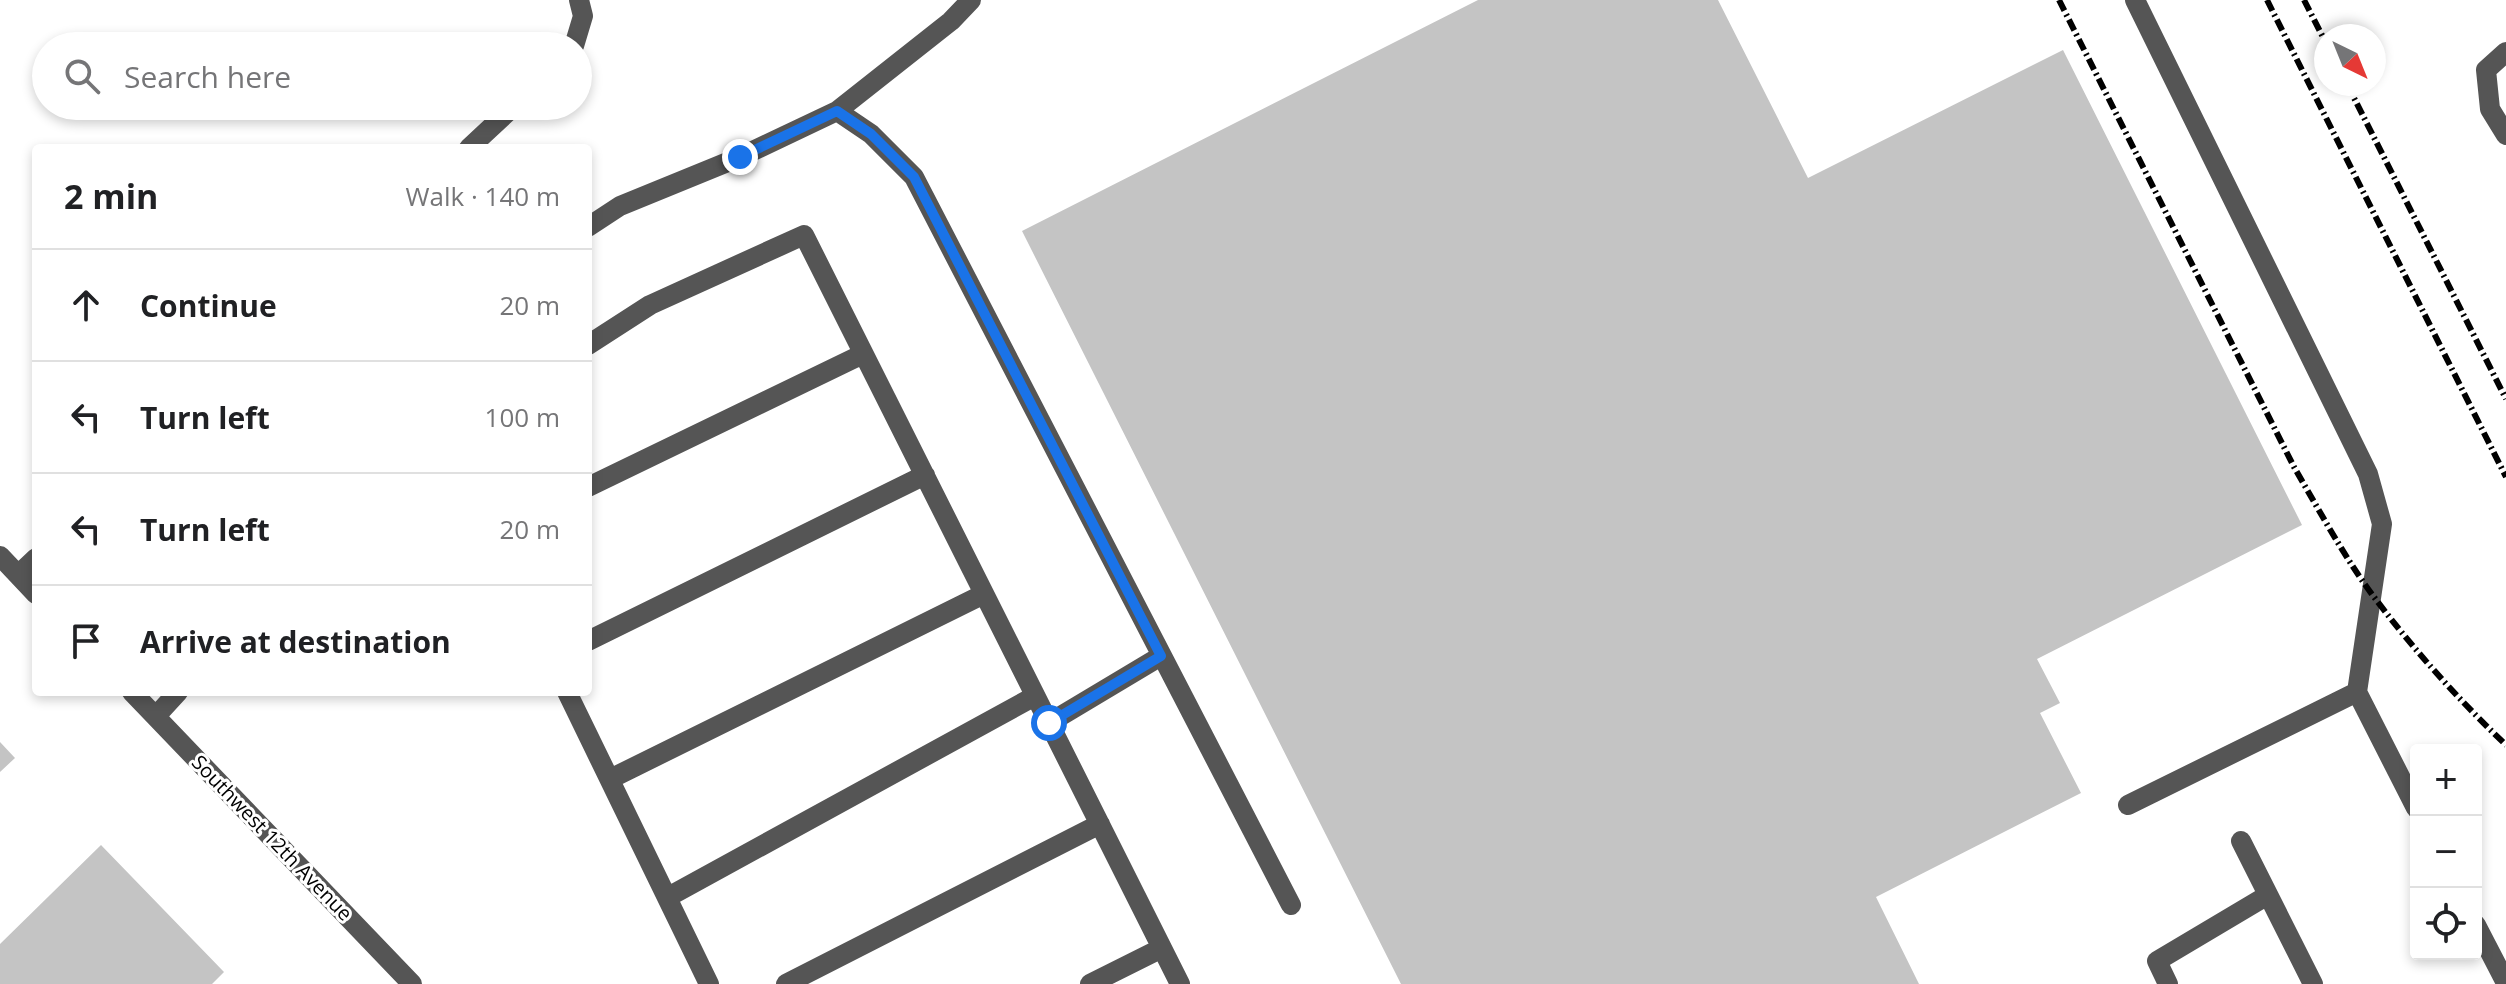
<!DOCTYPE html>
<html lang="en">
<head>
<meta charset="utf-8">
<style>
  :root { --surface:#fff; --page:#f6f6f6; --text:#202124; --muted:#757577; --line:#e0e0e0 }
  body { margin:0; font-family:"Open Sans",sans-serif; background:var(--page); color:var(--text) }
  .controls { position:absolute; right:24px; bottom:24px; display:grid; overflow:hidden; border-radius:8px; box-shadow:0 4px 12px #0003 }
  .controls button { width:72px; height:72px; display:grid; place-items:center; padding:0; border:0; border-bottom:2px solid var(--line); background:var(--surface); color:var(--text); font:40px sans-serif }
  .compass { position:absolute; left:2314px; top:24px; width:72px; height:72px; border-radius:50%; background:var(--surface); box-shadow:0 4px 12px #0003; rotate:137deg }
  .stop { position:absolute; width:24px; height:24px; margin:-18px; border:6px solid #1a73e8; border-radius:50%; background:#fff }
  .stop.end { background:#1a73e8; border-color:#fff; box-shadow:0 2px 8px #0008 }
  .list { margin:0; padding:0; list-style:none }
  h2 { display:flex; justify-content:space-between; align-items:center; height:104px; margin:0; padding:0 32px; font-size:34px }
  h2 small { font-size:26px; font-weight:400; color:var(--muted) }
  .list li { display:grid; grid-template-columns:52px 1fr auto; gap:24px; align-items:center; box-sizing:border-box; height:112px; padding:0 32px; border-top:2px solid var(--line) }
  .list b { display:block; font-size:30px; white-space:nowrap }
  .list em { font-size:26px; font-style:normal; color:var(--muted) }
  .icon { flex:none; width:44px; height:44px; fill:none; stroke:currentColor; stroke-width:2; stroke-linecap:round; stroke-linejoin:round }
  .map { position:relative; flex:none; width:2506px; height:984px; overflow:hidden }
  .search { position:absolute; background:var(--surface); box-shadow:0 4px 12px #0003; left:32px; top:32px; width:560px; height:88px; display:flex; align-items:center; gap:20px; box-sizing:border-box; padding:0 28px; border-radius:44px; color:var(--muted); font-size:30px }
  .panel { position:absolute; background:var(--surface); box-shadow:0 4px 12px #0003; left:32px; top:144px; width:560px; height:552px; border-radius:8px }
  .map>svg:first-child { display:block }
  .building { fill:#c4c4c4 }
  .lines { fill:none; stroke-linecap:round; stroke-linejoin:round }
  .minor { stroke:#555; stroke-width:20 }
  .rail { stroke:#000; stroke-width:6; stroke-dasharray:12 4 2 4; stroke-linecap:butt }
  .route { stroke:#1a73e8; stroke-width:10 }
  .labels { text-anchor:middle; stroke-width:6; stroke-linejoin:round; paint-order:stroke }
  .street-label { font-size:20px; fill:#000; stroke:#fff }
</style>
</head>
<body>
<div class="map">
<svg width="2506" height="984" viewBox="0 0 2506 984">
  <rect width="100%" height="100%" fill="#fff"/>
  <!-- building -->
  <path class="building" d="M1478 0H1718L1808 178 2063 50 2302 525 2037 659 2060 703 2040 713 2081 793 1876 897 1919 984H1401L1022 231Z
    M0 742 15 758 0 772Z
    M101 845 224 972 212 984H0V944Z"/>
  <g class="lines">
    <!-- minor -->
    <path class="minor" d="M2135 0 2368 474 2382 524 2357 692
      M574 46 583 16 579 0
      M2506 52 2486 70 2490 109 2506 135
      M837 111 951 21 971 0
      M469 148 514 106
      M588 227 620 206 740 157 837 111 871 134 914 177 1291 905
      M588 345 650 305 804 235 1180 984
      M588 487 863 354
      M0 556 36 594
      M18 575 36 558
      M588 641 925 475
      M132 692 412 984
      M567 692 709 984
      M156 716 178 692
      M1049 723 1161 656
      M610 779 984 594
      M2128 805 2357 692 2416 808
      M2241 841 2313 984
      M668 897 1035 696
      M2476 925 2506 983
      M786 984 1100 824
      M1090 984 1162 948
      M2168 984 2157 961 2268 895"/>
    <!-- rail -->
    <path class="rail" d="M2059 0 2294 467C2319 510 2342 553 2371 593 2412 648 2457 698 2506 745
      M2267 0 2506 477
      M2304 0 2326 43
      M2347 84 2506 399"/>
  </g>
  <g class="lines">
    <!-- route -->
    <path class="route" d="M740 157 837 111 871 134 914 177 1161 656 1049 723"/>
  </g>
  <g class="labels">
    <!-- street labels -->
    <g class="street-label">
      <text transform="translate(272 838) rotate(46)" y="7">Southwest 12th Avenue</text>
    </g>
  </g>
</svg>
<div class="controls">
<button>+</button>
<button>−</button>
<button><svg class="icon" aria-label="locate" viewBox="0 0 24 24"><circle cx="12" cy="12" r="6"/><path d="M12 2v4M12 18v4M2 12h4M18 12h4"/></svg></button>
</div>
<svg class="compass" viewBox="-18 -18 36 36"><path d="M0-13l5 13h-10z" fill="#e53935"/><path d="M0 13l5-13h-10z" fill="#757577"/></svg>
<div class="stop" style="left:1049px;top:723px"></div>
<div class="stop end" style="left:740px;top:157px"></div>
<div class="search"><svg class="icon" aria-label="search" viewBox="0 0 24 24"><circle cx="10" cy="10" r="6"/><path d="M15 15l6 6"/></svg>Search here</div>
<section class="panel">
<h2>2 min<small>Walk · 140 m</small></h2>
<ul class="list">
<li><svg class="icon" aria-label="ahead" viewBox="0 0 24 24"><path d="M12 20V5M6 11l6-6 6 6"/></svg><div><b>Continue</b></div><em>20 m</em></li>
<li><svg class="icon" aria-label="left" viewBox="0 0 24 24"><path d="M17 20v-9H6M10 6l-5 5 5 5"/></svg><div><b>Turn left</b></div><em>100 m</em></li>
<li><svg class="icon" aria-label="left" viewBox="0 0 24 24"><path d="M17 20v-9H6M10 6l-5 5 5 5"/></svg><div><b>Turn left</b></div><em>20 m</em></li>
<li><svg class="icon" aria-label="arrive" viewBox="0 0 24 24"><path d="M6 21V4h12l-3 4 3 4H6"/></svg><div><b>Arrive at destination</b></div></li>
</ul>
</section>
</div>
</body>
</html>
